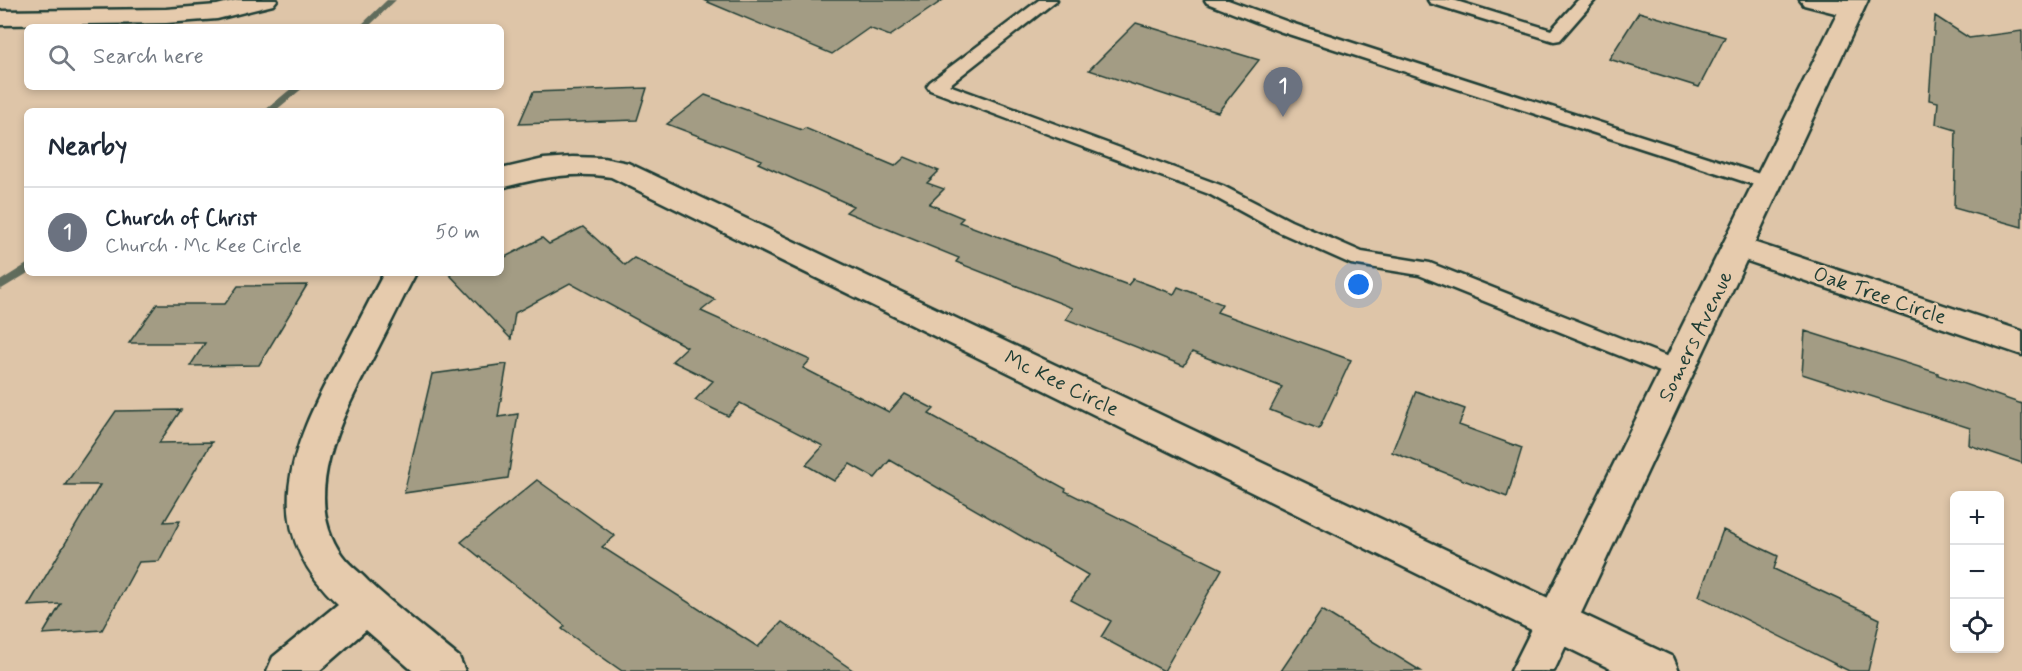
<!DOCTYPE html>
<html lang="en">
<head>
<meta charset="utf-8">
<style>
  :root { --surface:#fff; --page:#f6f6f7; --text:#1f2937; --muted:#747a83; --line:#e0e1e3; --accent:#1f3d34 }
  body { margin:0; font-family:Mynerve,sans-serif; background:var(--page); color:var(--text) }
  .controls { position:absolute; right:18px; bottom:18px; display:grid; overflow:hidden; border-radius:9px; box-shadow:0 3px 9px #0003 }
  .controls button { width:54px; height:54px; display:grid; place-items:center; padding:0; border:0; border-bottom:2px solid var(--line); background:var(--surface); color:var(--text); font:30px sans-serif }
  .you { position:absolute; left:1359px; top:285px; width:21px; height:21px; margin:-15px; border:4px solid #fff; border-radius:50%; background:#1a73e8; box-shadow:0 0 0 9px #1a73e833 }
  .badge { display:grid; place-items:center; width:39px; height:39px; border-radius:50%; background:var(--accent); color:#fff; font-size:20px; font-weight:700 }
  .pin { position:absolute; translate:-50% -50px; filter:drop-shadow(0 2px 3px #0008) }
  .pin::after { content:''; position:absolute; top:32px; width:21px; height:18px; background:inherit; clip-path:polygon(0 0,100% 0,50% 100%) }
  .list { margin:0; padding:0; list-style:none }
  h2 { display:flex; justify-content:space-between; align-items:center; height:78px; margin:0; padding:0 24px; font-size:26px }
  h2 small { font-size:20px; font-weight:400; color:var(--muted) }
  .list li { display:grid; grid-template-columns:39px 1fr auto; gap:18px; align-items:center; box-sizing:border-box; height:90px; padding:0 24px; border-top:2px solid var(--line) }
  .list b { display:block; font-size:22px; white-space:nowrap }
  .list p { margin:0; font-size:20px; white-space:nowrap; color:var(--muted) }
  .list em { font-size:20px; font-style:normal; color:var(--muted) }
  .icon { flex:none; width:33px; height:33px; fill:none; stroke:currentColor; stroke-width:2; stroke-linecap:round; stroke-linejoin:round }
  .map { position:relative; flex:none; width:2022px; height:671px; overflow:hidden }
  .search { position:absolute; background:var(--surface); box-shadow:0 3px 9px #0003; left:24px; top:24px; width:480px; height:66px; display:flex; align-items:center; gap:15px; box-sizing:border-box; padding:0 21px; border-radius:9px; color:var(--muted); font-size:22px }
  .panel { position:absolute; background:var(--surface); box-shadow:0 3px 9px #0003; left:24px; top:108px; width:480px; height:168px; border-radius:9px }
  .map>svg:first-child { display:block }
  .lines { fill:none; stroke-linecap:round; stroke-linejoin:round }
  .stream { fill:#616c5c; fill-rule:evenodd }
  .building { fill:#a39c84; stroke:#1f3d34; stroke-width:1.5 }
  .lane-casing { stroke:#1f3d34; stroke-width:5 }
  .street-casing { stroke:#1f3d34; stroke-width:5 }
  .secondary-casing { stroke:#1f3d34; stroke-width:5 }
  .lane { fill:#e6cbad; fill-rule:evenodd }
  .street { fill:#e6cbad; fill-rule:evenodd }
  .secondary { fill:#e6cbad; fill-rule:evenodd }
  .labels { text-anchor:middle; stroke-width:5; stroke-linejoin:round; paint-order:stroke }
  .street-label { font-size:21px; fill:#1f3d34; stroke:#e6cbad }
</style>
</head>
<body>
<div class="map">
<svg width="2022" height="671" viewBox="0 0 2022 671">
  <rect width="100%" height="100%" fill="#dec5a8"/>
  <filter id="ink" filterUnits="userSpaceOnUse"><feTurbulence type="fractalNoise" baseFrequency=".0167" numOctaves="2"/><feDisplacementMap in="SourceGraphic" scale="12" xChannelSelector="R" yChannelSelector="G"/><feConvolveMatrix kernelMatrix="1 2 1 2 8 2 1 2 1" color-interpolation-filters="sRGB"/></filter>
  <g filter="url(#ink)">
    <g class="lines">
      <!-- stream -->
      <path class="stream" d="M387 0H396L368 27H359Z
        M293 87H304L275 111H264Z
        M27 264 28 273 0 290V281Z"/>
    </g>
    <!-- building -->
    <path class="building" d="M703 0H943L890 36 869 28 832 54Z
      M1639 12 1725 37 1699 87 1609 59Z
      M1935 16 1969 38 2022 31V227L1954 208 1956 130 1936 124 1938 102 1929 100Z
      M1136 23 1259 60 1218 112 1089 70Z
      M647 88 637 120 519 124 533 92Z
      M705 95 802 130 805 128 895 166 905 157 939 171 927 183 944 189 929 204 963 218 959 222 1128 285 1133 279 1174 294 1178 287 1222 304 1217 312 1351 360 1319 429 1270 410 1282 387 1192 352 1184 366 1066 319 1073 308 956 262 959 258 846 212 853 206 758 163 762 160 667 124Z
      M583 227 625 265 634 258 715 300 701 311 810 360 803 368 889 412 905 394 934 409 929 414 1066 489 1065 491 1222 569 1164 671 1101 637 1111 621 1071 600 1088 575 890 460 875 478 850 464 834 481 806 465 823 446 740 403 728 416 695 400 713 381 672 361 687 347 570 283 515 313 511 339 448 273H501V259L542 238 549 244Z
      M307 285 259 365 190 366 205 343H129L157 304H225L238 286Z
      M1805 331 1938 373V375L2022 404V463L1969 445 1970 428 1802 374Z
      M507 364 498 417 518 414 508 478 404 493 432 374Z
      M1416 391 1465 409 1459 425 1522 448 1507 497 1392 452Z
      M181 410 159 443 212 442 164 522 180 521 159 561 139 562 102 630 43 634 61 604 28 606 100 485H65L116 411Z
      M537 480 615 536 602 547 758 647 782 622 854 671H622L562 629 565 626 461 542Z
      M1723 530 1778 556 1774 569 1880 619 1868 671H1849L1699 596Z
      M1322 610 1421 671H1281Z"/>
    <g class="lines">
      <!-- lane casing -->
      <g class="lane-casing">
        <path id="lane" d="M1039 0H1057L949 85 1223 186 1291 221 1362 252 1430 263 1686 364 1690 370 1686 376 1678 379 1670 376 1419 275 1351 264 1277 231 1209 194 930 90 927 86 930 82Z
          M1205 0H1228L1291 23 1775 179 1778 183 1775 187H1761L1279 31 1207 3Z
          M1428 0H1453L1551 30 1578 0H1595L1560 40 1554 41 1430 3Z"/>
      </g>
      <!-- street casing -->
      <g class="street-casing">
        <path id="street" d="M237 0H277L273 5 217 19 166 23 0 25V11L166 9 217 5Z
          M1800 0H1840L1859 5 1863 10 1859 15 1851 17 1804 5Z
          M573 157 603 158 628 163 1673 657 1679 671H1615L611 177C572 171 539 178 501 188V169L544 159Z
          M1738 237 2022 331V355L1727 254 1723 247 1727 240Z
          M384 273H416C402 299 390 325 377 350 347 408 297 493 342 555 349 565 360 572 368 581 397 608 429 632 459 657L465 671H413L366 630 319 671H267L273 657 338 604C256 527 291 447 337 362 353 333 368 303 384 273Z"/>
      </g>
      <!-- secondary casing -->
      <g class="secondary-casing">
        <path id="secondary" d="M1844 0H1868L1554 671H1511Z"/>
      </g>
      <!-- lane -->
      <use href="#lane" class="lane"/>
      <!-- street -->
      <use href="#street" class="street"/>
      <!-- secondary -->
      <use href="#secondary" class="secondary"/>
    </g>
  </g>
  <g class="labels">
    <!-- street labels -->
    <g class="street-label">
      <text transform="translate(1880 295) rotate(19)" y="7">Oak Tree Circle</text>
      <text transform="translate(1695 336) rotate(-64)" y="7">Somers Avenue</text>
      <text transform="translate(1062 383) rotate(26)" y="7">Mc Kee Circle</text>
    </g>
  </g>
</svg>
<div class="controls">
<button>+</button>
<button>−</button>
<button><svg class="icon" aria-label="locate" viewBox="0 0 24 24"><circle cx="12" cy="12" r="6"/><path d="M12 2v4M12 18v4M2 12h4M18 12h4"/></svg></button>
</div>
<div class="you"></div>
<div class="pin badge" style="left:1283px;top:117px;background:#6b7280">1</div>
<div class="search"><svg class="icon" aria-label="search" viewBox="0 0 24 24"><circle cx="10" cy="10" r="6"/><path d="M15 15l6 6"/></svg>Search here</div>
<section class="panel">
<h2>Nearby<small></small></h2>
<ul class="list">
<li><span class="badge" style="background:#6b7280">1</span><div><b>Church of Christ</b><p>Church · Mc Kee Circle</p></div><em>50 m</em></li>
</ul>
</section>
</div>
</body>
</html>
